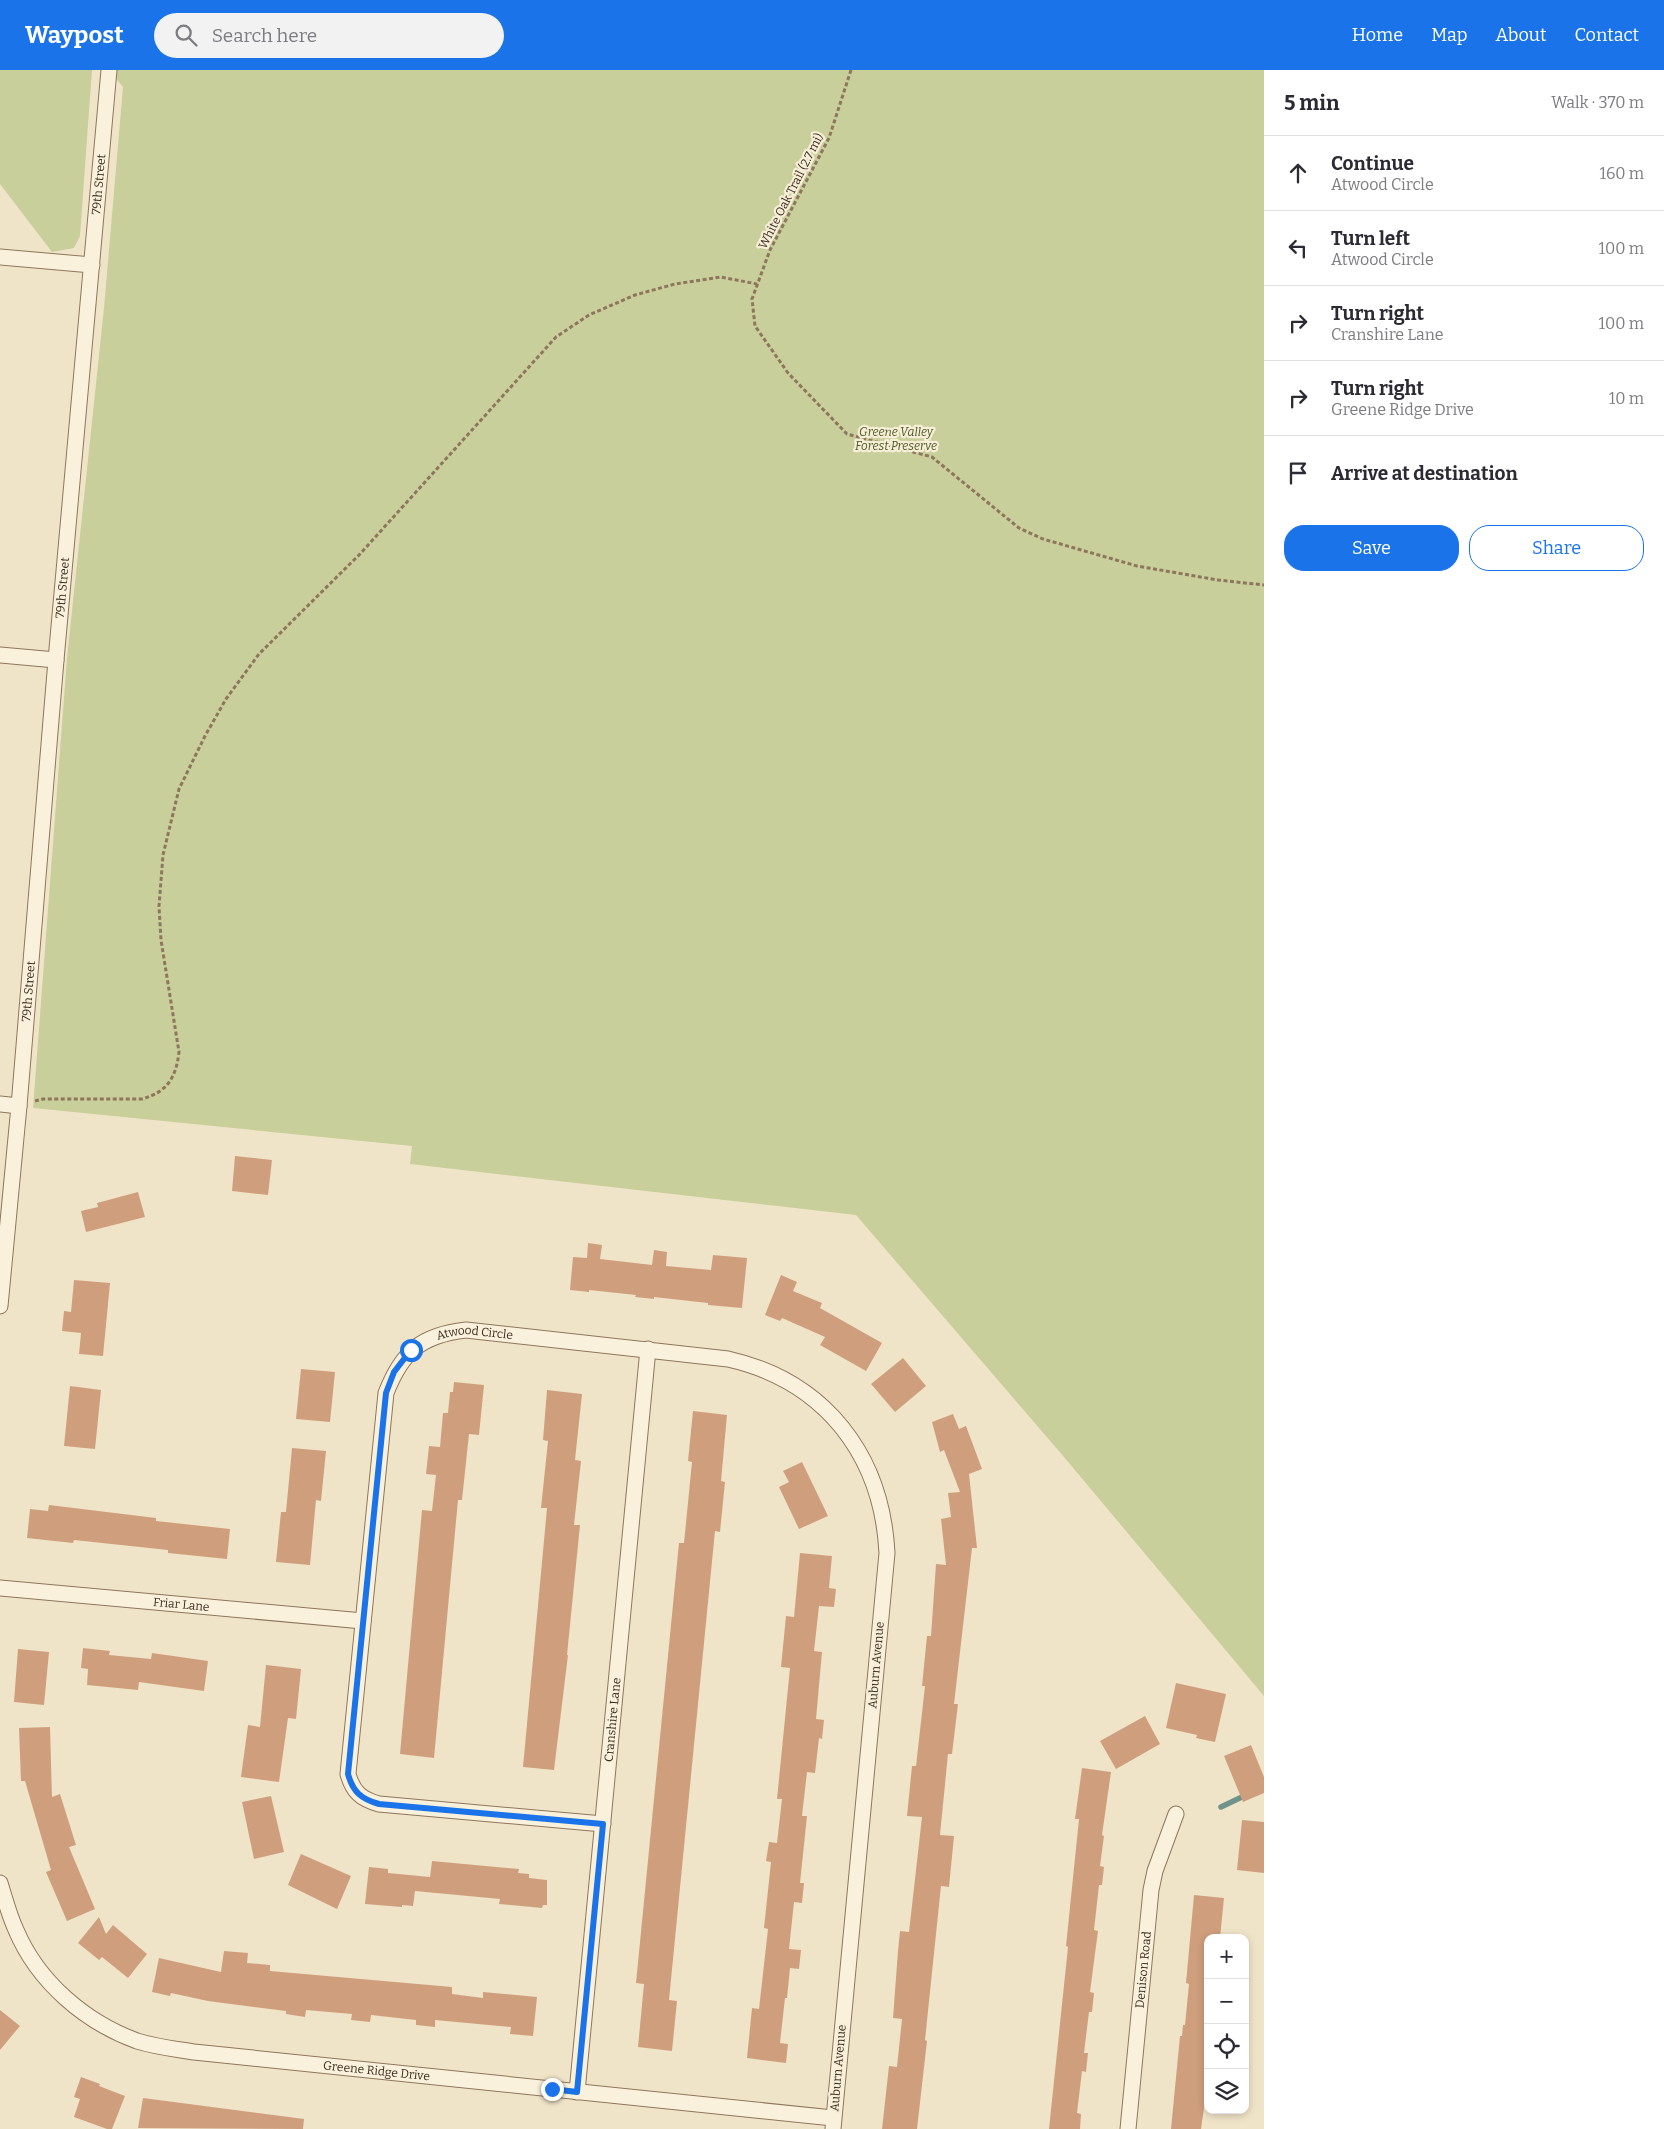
<!DOCTYPE html>
<html lang="en">
<head>
<meta charset="utf-8">
<style>
  :root { --surface:#fff; --page:#f2f2f3; --text:#2b2b33; --muted:#7c7c81; --line:#e1e1e2; --accent:#1a73e8 }
  body { margin:0; font-family:Bitter,serif; background:var(--page); color:var(--text) }
  .controls { position:absolute; right:15px; bottom:15px; display:grid; overflow:hidden; border-radius:10px; box-shadow:0 2px 8px #0003 }
  .controls button { width:45px; height:45px; display:grid; place-items:center; padding:0; border:0; border-bottom:1px solid var(--line); background:var(--surface); color:var(--text); font:25px sans-serif }
  .stop { position:absolute; width:15px; height:15px; margin:-11px; border:4px solid #1a73e8; border-radius:50%; background:#fff }
  .stop.end { background:#1a73e8; border-color:#fff; box-shadow:0 1px 5px #0008 }
  .list { margin:0; padding:0; list-style:none }
  h2 { display:flex; justify-content:space-between; align-items:center; height:65px; margin:0; padding:0 20px; font-size:21px }
  h2 small { font-size:16px; font-weight:400; color:var(--muted) }
  .list li { display:grid; grid-template-columns:32px 1fr auto; gap:15px; align-items:center; box-sizing:border-box; height:75px; padding:0 20px; border-top:1px solid var(--line) }
  .list b { display:block; font-size:19px; white-space:nowrap }
  .list p { margin:0; font-size:16px; white-space:nowrap; color:var(--muted) }
  .list em { font-size:16px; font-style:normal; color:var(--muted) }
  .actions { display:flex; gap:10px; padding:15px 20px }
  .actions a { flex:1; padding:11px 0; border:1px solid var(--accent); border-radius:20px; text-align:center; font-size:18px; color:var(--accent) }
  .actions .main { background:var(--accent); color:#fff }
  .icon { flex:none; width:28px; height:28px; fill:none; stroke:currentColor; stroke-width:2; stroke-linecap:round; stroke-linejoin:round }
  .map { position:relative; flex:none; width:1264px; height:2059px; overflow:hidden }
  header { display:flex; align-items:center; gap:30px; box-sizing:border-box; height:70px; padding:0 25px; background:var(--accent); color:#fff }
  header strong { font-size:24px }
  nav { display:flex; gap:28px; margin-inline-start:auto; font-size:18px }
  .search { width:350px; height:45px; background:var(--page); display:flex; align-items:center; gap:12px; box-sizing:border-box; padding:0 18px; border-radius:28px; color:var(--muted); font-size:19px }
  main { display:flex }
  aside { flex:1; background:var(--surface) }
  .map>svg:first-child { display:block }
  .green { fill:#c9cf9b }
  .lines { fill:none; stroke-linecap:round; stroke-linejoin:round }
  .stream { stroke:#6f938a; stroke-width:5.5 }
  .building { fill:#cf9f7d }
  .street-casing { stroke:#8d765c; stroke-width:17 }
  .path { stroke:#8d765c; stroke-width:3; stroke-dasharray:4 2.5; stroke-linecap:butt }
  .street { stroke:#faf1dc; stroke-width:15 }
  .route { stroke:#1a73e8; stroke-width:6 }
  .labels { text-anchor:middle; stroke-width:4.5; stroke-linejoin:round; paint-order:stroke }
  .street-label { font-size:12px; fill:#3d2e20; stroke:#f7eed8 }
  .park-label { font-size:12px; font-style:italic; fill:#4d5a26; stroke:#f7eed8 }
</style>
</head>
<body>
<header>
<strong>Waypost</strong>
<div class="search"><svg class="icon" aria-label="search" viewBox="0 0 24 24"><circle cx="10" cy="10" r="6"/><path d="M15 15l6 6"/></svg>Search here</div>
<nav><a>Home</a><a>Map</a><a>About</a><a>Contact</a></nav>
</header>
<main>
<div class="map">
<svg width="1264" height="2059" viewBox="0 0 1264 2059">
  <rect width="100%" height="100%" fill="#f0e4c8"/>
  <!-- green -->
  <path class="green" d="M0 0H92L80 166 74 178 52 182 0 114Z
    M109 0H1264V1626L1064 1387 856 1145 410 1094 412 1076 33 1038 67 588 104 238 123 17Z"/>
  <g class="lines">
    <!-- stream -->
    <path class="stream" d="M1221 1737 1246 1725"/>
  </g>
  <!-- building -->
  <path class="building" d="M235 1086 272 1090 268 1125 232 1121Z
    M138 1122 145 1147 86 1162 81 1141 98 1137 97 1133Z
    M588 1173 602 1175 600 1189 652 1195 654 1180 667 1182 666 1196 711 1200 713 1185 747 1188 742 1238 708 1235V1233L654 1227V1229L635 1227 636 1225 589 1220V1222L570 1220 573 1187 587 1188Z
    M781 1205 797 1212 793 1221 822 1233 820 1238 882 1273 866 1301 820 1275 825 1267 782 1248 780 1251 765 1245Z
    M74 1210 110 1213 103 1286 79 1284 81 1263 62 1261 64 1241 71 1242Z
    M903 1288 926 1316 895 1342 871 1314Z
    M301 1299 335 1302 330 1352 296 1349Z
    M454 1312 484 1315 479 1365 469 1364 462 1430H458L434 1688 400 1684 422 1440 432 1441 436 1405 426 1404 429 1376 440 1377 443 1343H448L450 1322H453Z
    M70 1316 101 1320 95 1379 64 1376Z
    M547 1320 582 1324 575 1390 581 1391 574 1455H580L567 1585H568L554 1700 523 1697 547 1438H541L548 1371 543 1370Z
    M693 1341 727 1345 721 1411 725 1412 720 1462 715 1461 669 1930 677 1931 672 1981 638 1977 644 1914 636 1913 679 1473H684L692 1392 688 1391Z
    M953 1344 959 1359 966 1356 982 1399 969 1404 977 1478H972L954 1634H958L952 1684H948L940 1765 954 1766 949 1817 941 1816 925 1970 927 1971 917 2059H882L889 1996 897 1997 902 1949 893 1948 898 1881 900 1861 909 1862 922 1747 907 1746 912 1696H916L925 1616H922L927 1566H931L936 1494 946 1495 941 1449 951 1447 948 1423 960 1422 944 1380 940 1382 932 1352Z
    M292 1378 326 1381 321 1431 316 1430 310 1495 276 1492 281 1442H286Z
    M802 1392 828 1446 799 1459 779 1417 789 1412 783 1401Z
    M49 1435 156 1448V1451L230 1459 227 1489 168 1483V1480L74 1470 73 1473 27 1468 30 1439 48 1441Z
    M800 1483 832 1486 829 1518 836 1519 834 1537 819 1536 814 1581 822 1582 816 1649 824 1650 822 1669 819 1668 815 1703 807 1702 802 1746H807L800 1813H804L802 1833 794 1832 789 1879 801 1880 799 1899 790 1898 787 1928H785L780 1973 788 1974 786 1993 747 1988 752 1938 759 1939 768 1859 764 1858 771 1792 766 1791 769 1772 777 1773 782 1729H777L790 1598 781 1597 786 1546 794 1547Z
    M83 1578 110 1581 109 1585 151 1589 152 1583 208 1591 204 1621 139 1612 138 1620 87 1615 88 1599 81 1598Z
    M18 1579 49 1582 44 1635 14 1632Z
    M266 1595 301 1599 296 1649 288 1648 279 1712 241 1707 248 1655 260 1657Z
    M1176 1613 1226 1624 1215 1672 1196 1668 1197 1665 1166 1658Z
    M1145 1646 1160 1674 1116 1699 1100 1671Z
    M50 1657 52 1727 60 1724 76 1775 69 1777 95 1839 67 1851 46 1802 51 1800 25 1711H21L19 1658Z
    M1251 1675 1264 1707V1723L1243 1732 1224 1686Z
    M1082 1698 1111 1702 1102 1765 1104 1766 1100 1796 1104 1797 1102 1815H1099L1094 1860 1098 1861 1090 1922 1094 1923 1092 1942H1089L1084 1983H1088L1086 2002 1082 2001 1077 2043 1081 2044 1080 2059H1049L1068 1877 1066 1876 1079 1749H1075Z
    M271 1726 284 1782 254 1789 242 1732Z
    M1242 1750 1264 1752V1803L1237 1800Z
    M301 1784 351 1806 337 1839 288 1815Z
    M432 1791 519 1799 518 1803 529 1804V1808L547 1810V1835H543L542 1838 499 1834 500 1829 415 1821 413 1836 402 1835V1837L365 1834 369 1797 388 1799V1803L430 1807Z
    M1194 1825 1224 1828 1220 1868H1208V2009L1201 2059H1171L1180 1966H1182L1183 1955H1185L1189 1914 1186 1913Z
    M99 1847 106 1864 113 1855 147 1884 128 1908 102 1887 99 1890 78 1873Z
    M224 1881 248 1883 247 1893 270 1895V1901L452 1917V1924L483 1928V1922L537 1927 533 1966 510 1964 511 1957 435 1950V1957L416 1955V1950L371 1945 370 1952 351 1950 352 1944 306 1940 305 1947 286 1944V1941L208 1931 171 1923 170 1926 152 1922 159 1888 221 1902Z
    M0 1940 20 1956 0 1980Z
    M81 2007 100 2014 99 2016 125 2026 112 2059H107L74 2047 80 2029 74 2027Z
    M143 2028 304 2049 303 2059 138 2058Z"/>
  <g class="lines">
    <!-- street casing -->
    <g class="street-casing">
      <g id="street">
        <path d="M0 187 92 195"/>
        <path d="M0 585 56 590"/>
        <path d="M0 1034 19 1036"/>
        <path id="s1" d="M0 1236 19 1036 56 590 109 0"/>
        <path id="s2" d="M0 1518 363 1551"/>
        <path id="s3" d="M603 1754 379 1734C361 1729 353 1722 348 1704L386 1323C402 1282 421 1265 466 1260L728 1289C825 1311 882 1385 887 1483L833 2059"/>
        <path id="s4" d="M0 1813C5 1829 9 1845 16 1860 38 1912 85 1952 137 1971 156 1977 175 1979 194 1982L833 2048"/>
        <path id="s5" d="M577 2022 648 1279"/>
        <path id="s6" d="M1128 2059 1151 1820 1155 1801 1176 1744"/>
      </g>
    </g>
    <!-- path -->
    <path class="path" d="M851 0 829 68 770 180 752 229 755 256 788 303 847 364 932 387 1019 458 1043 469 1137 496 1218 510 1264 515
      M35 1031 43 1029H142C167 1022 176 1008 179 982L161 870 159 836 163 785 179 719 205 666 226 629 259 584 360 484 556 267 589 245 635 225 675 214 721 207 757 214"/>
    <!-- street -->
    <use href="#street" class="street"/>
  </g>
  <g class="lines">
    <!-- route -->
    <path class="route" d="M411 1280 394 1302 386 1323 348 1704C353 1722 361 1729 379 1734L603 1754 577 2022 552 2019"/>
  </g>
  <g class="labels">
    <!-- street labels -->
    <g class="street-label">
      <text dy="4" stroke="none"><textPath href="#s1" startOffset="1126">79th Street</textPath></text>
      <text transform="translate(791 121) rotate(-63)" y="4">White Oak Trail (2.7 mi)</text>
      <text dy="4" stroke="none"><textPath href="#s1" startOffset="721">79th Street</textPath></text>
      <text dy="4" stroke="none"><textPath href="#s1" startOffset="316">79th Street</textPath></text>
      <text dy="4" stroke="none"><textPath href="#s3" startOffset="771">Atwood Circle</textPath></text>
      <text dy="4" stroke="none"><textPath href="#s2" startOffset="182">Friar Lane</textPath></text>
      <text transform="translate(876 1595) rotate(-85)" y="4">Auburn Avenue</text>
      <text dy="4" stroke="none"><textPath href="#s5" startOffset="374">Cranshire Lane</textPath></text>
      <text dy="4" stroke="none"><textPath href="#s6" startOffset="160">Denison Road</textPath></text>
      <text transform="translate(838 1998) rotate(-85)" y="4">Auburn Avenue</text>
      <text dy="4" stroke="none"><textPath href="#s4" startOffset="460">Greene Ridge Drive</textPath></text>
    </g>
    <!-- park labels -->
    <g class="park-label">
      <text x="896" y="366">Greene Valley<tspan x="896" dy="14">Forest Preserve</tspan></text>
    </g>
  </g>
</svg>
<div class="controls">
<button>+</button>
<button>−</button>
<button><svg class="icon" aria-label="locate" viewBox="0 0 24 24"><circle cx="12" cy="12" r="6"/><path d="M12 2v4M12 18v4M2 12h4M18 12h4"/></svg></button>
<button><svg class="icon" aria-label="layers" viewBox="0 0 24 24"><path d="M12 4l9 5-9 5-9-5zM3 14l9 5 9-5"/></svg></button>
</div>
<div class="stop" style="left:411px;top:1280px"></div>
<div class="stop end" style="left:552px;top:2019px"></div>
</div>
<aside>
<h2>5 min<small>Walk · 370 m</small></h2>
<ul class="list">
<li><svg class="icon" aria-label="ahead" viewBox="0 0 24 24"><path d="M12 20V5M6 11l6-6 6 6"/></svg><div><b>Continue</b><p>Atwood Circle</p></div><em>160 m</em></li>
<li><svg class="icon" aria-label="left" viewBox="0 0 24 24"><path d="M17 20v-9H6M10 6l-5 5 5 5"/></svg><div><b>Turn left</b><p>Atwood Circle</p></div><em>100 m</em></li>
<li><svg class="icon" aria-label="right" viewBox="0 0 24 24"><path d="M7 20v-9h11M14 6l5 5-5 5"/></svg><div><b>Turn right</b><p>Cranshire Lane</p></div><em>100 m</em></li>
<li><svg class="icon" aria-label="right" viewBox="0 0 24 24"><path d="M7 20v-9h11M14 6l5 5-5 5"/></svg><div><b>Turn right</b><p>Greene Ridge Drive</p></div><em>10 m</em></li>
<li><svg class="icon" aria-label="arrive" viewBox="0 0 24 24"><path d="M6 21V4h12l-3 4 3 4H6"/></svg><div><b>Arrive at destination</b></div></li>
</ul>
<div class="actions"><a class="main">Save</a><a>Share</a></div>
</aside>
</main>
</body>
</html>
